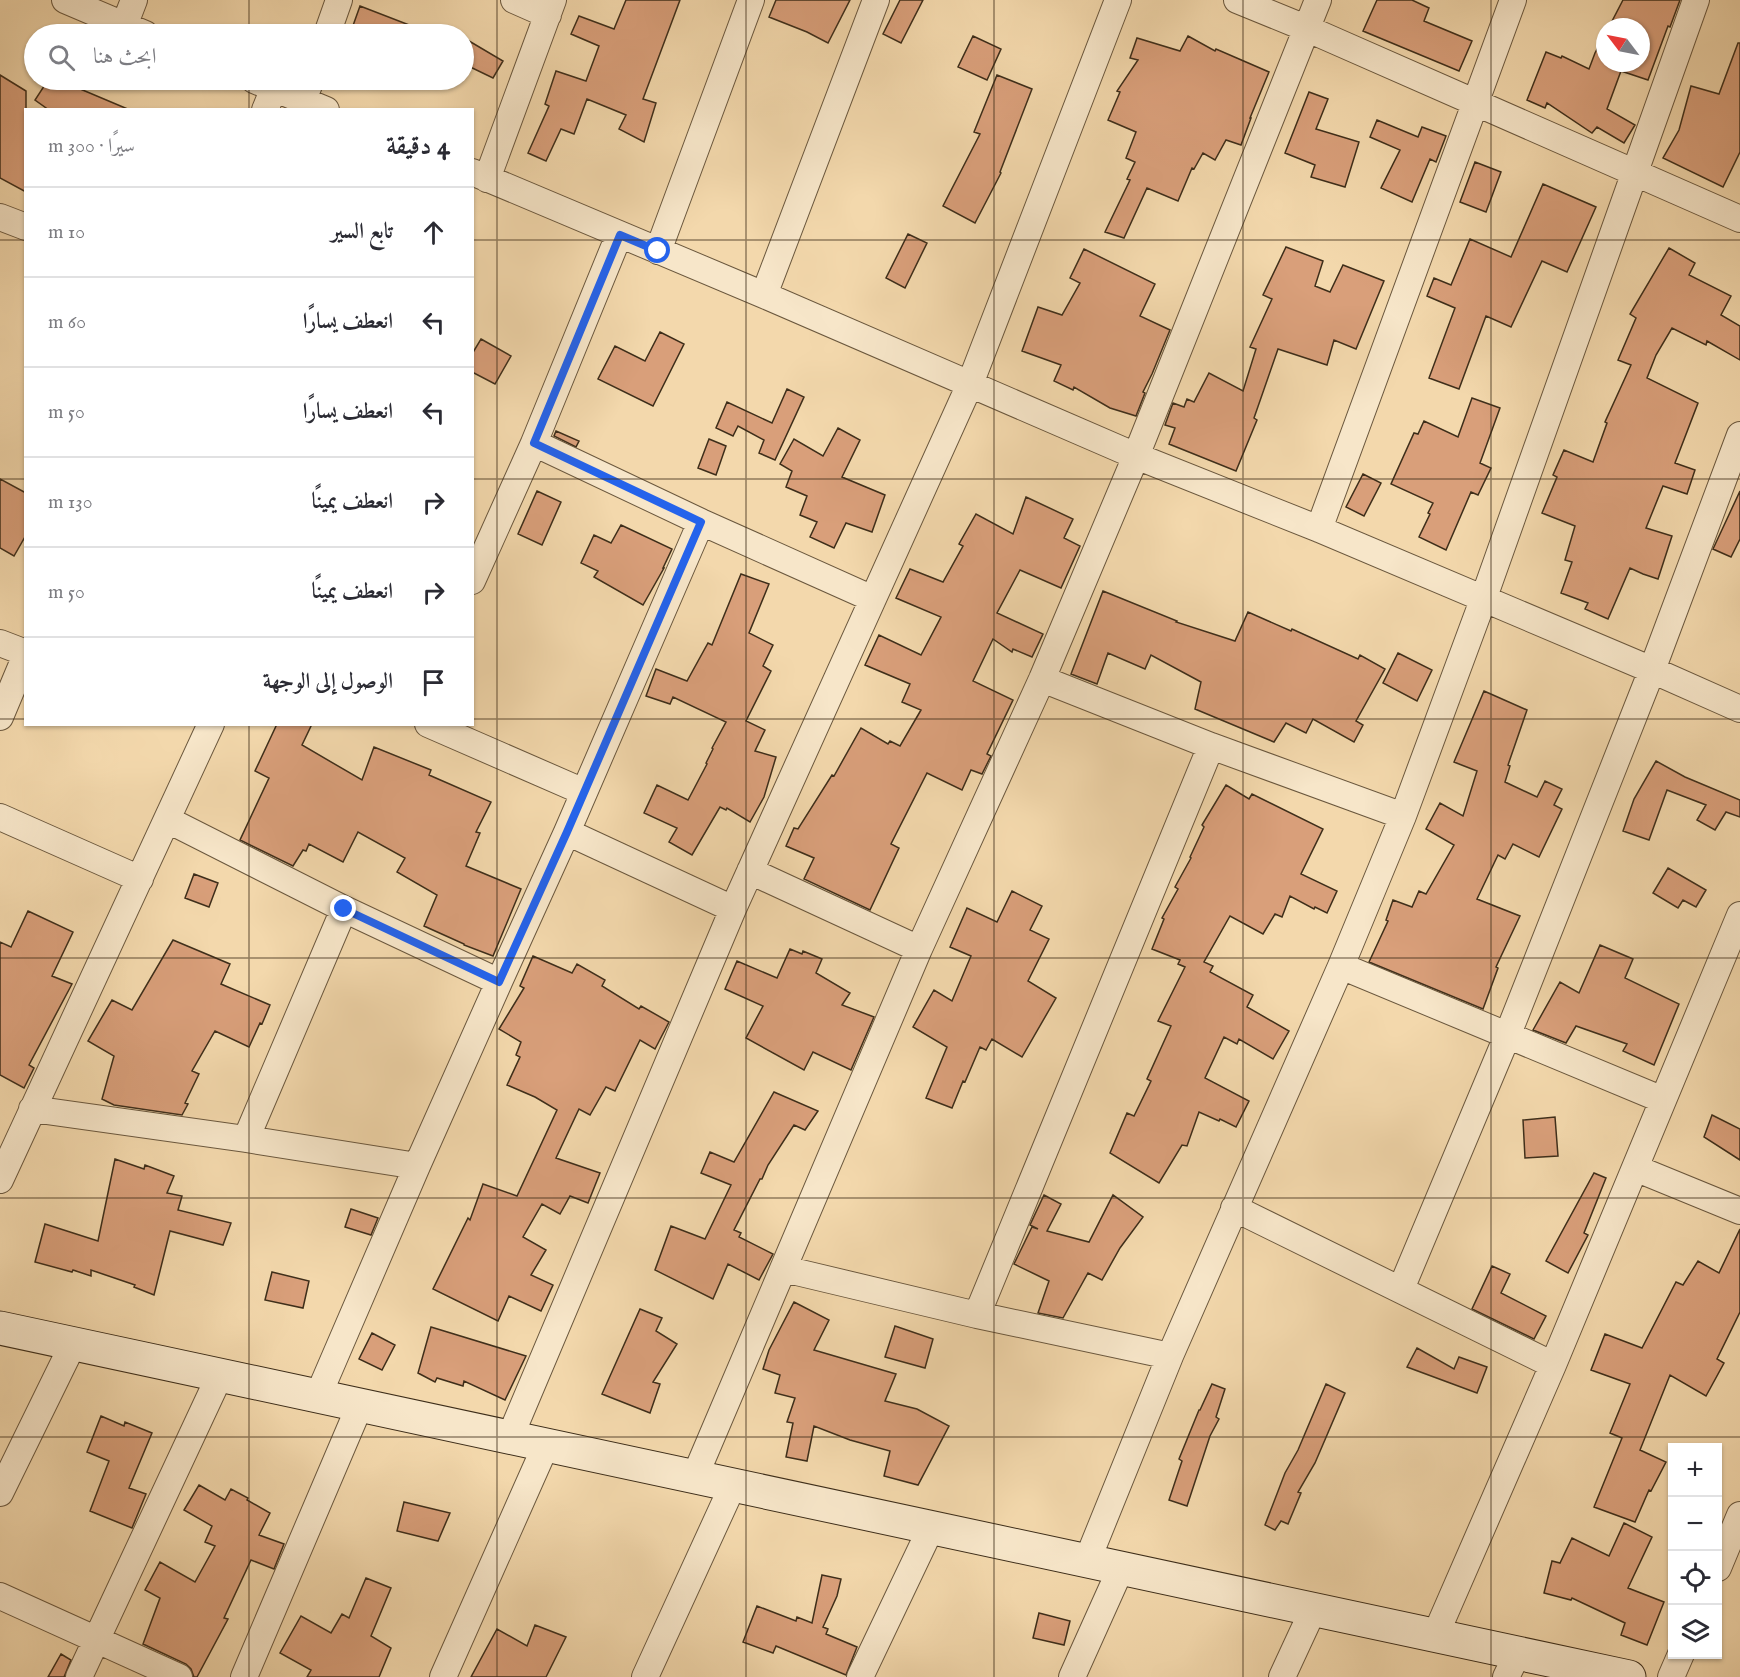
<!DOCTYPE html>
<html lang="ar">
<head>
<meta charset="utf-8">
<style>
  :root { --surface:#fff; --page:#f2f2f3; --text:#2b2b33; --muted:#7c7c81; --line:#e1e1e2 }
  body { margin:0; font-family:"IM FELL English",Amiri,serif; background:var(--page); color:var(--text); direction:rtl }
  .controls { position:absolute; right:18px; bottom:18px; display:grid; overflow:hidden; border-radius:0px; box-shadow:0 2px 4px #0004 }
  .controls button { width:54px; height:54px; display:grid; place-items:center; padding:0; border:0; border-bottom:2px solid var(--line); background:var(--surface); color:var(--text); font:30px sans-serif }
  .compass { position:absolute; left:1596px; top:18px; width:54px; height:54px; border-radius:50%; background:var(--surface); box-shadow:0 2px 4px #0004; rotate:302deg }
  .stop { position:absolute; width:18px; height:18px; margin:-14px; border:4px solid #2563eb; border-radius:50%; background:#fff }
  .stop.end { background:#2563eb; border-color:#fff; box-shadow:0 2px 6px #0008 }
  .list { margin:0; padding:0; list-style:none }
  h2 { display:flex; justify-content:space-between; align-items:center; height:78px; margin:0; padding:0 24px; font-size:26px }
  h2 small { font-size:20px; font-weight:400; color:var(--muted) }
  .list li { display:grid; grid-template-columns:39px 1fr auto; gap:18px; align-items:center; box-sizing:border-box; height:90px; padding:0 24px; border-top:2px solid var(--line) }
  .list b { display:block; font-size:22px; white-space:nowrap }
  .list em { font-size:20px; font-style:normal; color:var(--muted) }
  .icon { flex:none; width:33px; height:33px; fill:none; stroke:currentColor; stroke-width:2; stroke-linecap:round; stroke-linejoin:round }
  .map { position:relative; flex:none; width:1740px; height:1677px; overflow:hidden; direction:ltr }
  .search { position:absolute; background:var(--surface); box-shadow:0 2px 4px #0004; left:24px; top:24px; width:450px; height:66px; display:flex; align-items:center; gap:15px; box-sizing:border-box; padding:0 21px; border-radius:33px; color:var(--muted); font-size:22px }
  .panel { position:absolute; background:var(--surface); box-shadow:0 2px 4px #0004; left:24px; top:108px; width:450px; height:618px; border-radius:0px; direction:rtl }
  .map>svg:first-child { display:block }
  .building { fill:#d99f7a; stroke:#3e2e1a; stroke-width:1.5 }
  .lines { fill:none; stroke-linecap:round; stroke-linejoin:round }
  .street-casing { stroke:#6b583e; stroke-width:28 }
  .secondary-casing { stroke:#3e2e1a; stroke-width:35 }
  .street { stroke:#f7e6c9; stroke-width:26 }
  .secondary { stroke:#f7e6c9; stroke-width:33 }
  .route { stroke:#2563eb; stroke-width:8 }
  .grid { fill:none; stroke:#3e2e1a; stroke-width:1.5; stroke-opacity:0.55 }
</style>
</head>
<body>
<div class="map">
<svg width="1740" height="1677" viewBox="0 0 1740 1677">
  <rect width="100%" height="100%" fill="#f3d8ac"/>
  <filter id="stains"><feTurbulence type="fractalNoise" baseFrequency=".00333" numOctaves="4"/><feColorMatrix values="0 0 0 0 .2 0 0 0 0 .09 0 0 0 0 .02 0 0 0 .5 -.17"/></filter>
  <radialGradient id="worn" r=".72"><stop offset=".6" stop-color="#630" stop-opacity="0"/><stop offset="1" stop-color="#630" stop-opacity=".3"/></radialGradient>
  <!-- building -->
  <path class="building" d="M626 0H680L643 99 656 103 644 142 619 129 626 115 587 99 574 134 561 129 546 161 528 153 549 106 545 104 556 71 586 81 599 46 571 34 579 16 614 29Z
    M776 0H850L828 43 807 32 769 17Z
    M900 0H923L901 43 883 34Z
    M1377 0H1412L1429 8 1424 21 1472 41 1459 71 1363 31Z
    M1623 0H1680L1670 27 1668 26 1648 80 1621 71 1607 109 1635 125 1624 143 1597 127 1592 133 1547 103 1545 108 1527 100 1546 52 1561 58 1562 56 1589 69 1595 53 1605 34V63H1641V27H1609Z
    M360 6 430 33V34H350Z
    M973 36 1001 49 987 80 958 67Z
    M1188 36 1215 51 1216 49 1269 72 1250 118H1251L1241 145 1226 140 1215 160 1203 153 1194 169 1192 168 1178 201 1147 188 1124 238 1105 232 1130 180 1127 179 1135 162 1126 158 1136 132 1108 120 1120 92 1117 91 1138 60 1130 58 1137 38 1180 51Z
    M464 38 503 61 493 78 464 64Z
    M1738 43H1740V152L1723 187 1663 158 1679 130 1691 86 1719 94Z
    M0 75 26 91V192L0 178Z
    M997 75 1032 89 1000 172 1001 173 975 223 943 206 980 134 974 132Z
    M48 80H59L130 110H49L35 100Z
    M1309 92 1328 99 1316 129 1359 142 1345 187 1311 177 1315 165 1285 153Z
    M1377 120 1418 137 1422 127 1446 136 1436 162 1430 159 1412 202 1381 188 1400 150 1370 137Z
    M1475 162 1501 172 1486 212 1460 202Z
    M1543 184 1596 207 1567 272 1542 261 1511 327 1486 316 1459 389 1429 378 1455 308 1427 296 1434 278 1451 285 1470 239 1511 257Z
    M908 234 927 243 905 288 886 278Z
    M1286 247 1323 261 1315 286 1330 292 1343 265 1384 281 1356 349 1334 340 1327 365 1278 349 1254 418 1257 420 1236 471 1169 444 1175 428 1165 425 1173 403 1184 407 1187 399 1194 402 1209 373 1243 391 1256 349 1250 347 1272 299 1263 295Z
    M1669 248 1695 263 1689 275 1731 296 1721 315 1740 326V360L1707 341 1706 345 1672 328 1656 355 1647 378 1698 403 1675 463 1695 470 1687 494 1663 486 1646 528 1672 536 1658 579 1643 574 1630 568 1608 619 1585 609 1588 603 1561 593 1572 562 1565 560 1575 526 1542 513 1557 477 1553 475 1564 450 1593 462 1607 423 1605 422 1631 365 1618 360 1636 318 1630 314Z
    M1084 249 1155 284 1140 316 1170 330 1152 374 1143 392 1145 393 1136 416 1110 408 1074 387 1073 390 1054 381 1061 365 1022 351 1038 307 1062 315 1080 283 1070 278Z
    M660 332 684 344 653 406 598 379 615 346 645 361Z
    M481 339 511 356 495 384 472 372V354Z
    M787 389 804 397 775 460 759 453 764 440 738 426 733 436 716 428 727 402 772 423Z
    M1472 398 1500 408 1480 463 1491 468 1478 495 1471 492 1446 550 1419 537 1430 514 1428 513 1433 503 1391 484 1414 433 1418 434 1424 421 1458 437Z
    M838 428 860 440 842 477 885 495 872 532 846 523 834 548 810 537 817 522 800 515 807 496 786 487 792 471 780 464 794 439 823 456Z
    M556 431 579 441 576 447 554 436Z
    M709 439 726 446 716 475 698 468Z
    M1363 474 1381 483 1364 516 1346 507Z
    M0 479 26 493V535L14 556 0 548Z
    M537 491 561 502 542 545 518 534Z
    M1740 491V539L1731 557 1713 549Z
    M1026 497 1073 519 1064 538 1080 546 1061 588 1020 570 997 613 1043 634 1032 657 1013 649 1012 652 993 639 973 681 1013 700 987 754 991 756 982 774 971 770 962 790 927 773 891 844 899 848 870 910 804 879 814 858 786 846 794 828 798 829 832 775 834 776 861 728 888 744 890 741 900 746 921 710 902 702 910 684 865 665 879 635 921 655 941 617 896 598 910 569 943 582 963 546 959 544 976 514 1013 534Z
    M621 525 672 549 663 568H664L643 605 594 577 598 571 581 563 594 535 611 543Z
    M741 574 769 584 749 633 773 645 763 666 771 671 746 721 765 730 755 751 776 757 764 797 750 822 727 808 726 810 720 807 692 855 669 842 677 828 644 813 657 785 688 800 707 764 706 763 713 749 712 748 726 722 673 697 670 704 646 696 656 669 687 681 708 643 712 645Z
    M1103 591 1177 621 1176 622 1235 641 1248 612 1291 631 1292 629 1358 659 1360 655 1385 669 1356 721 1363 725 1354 742 1313 719 1306 733 1286 723 1274 742 1195 709 1201 682 1151 655 1145 669 1108 653 1097 684 1071 674Z
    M1398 653 1432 670 1417 701 1383 683Z
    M1484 691 1527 710 1508 765 1510 766 1505 782 1537 797 1545 781 1562 789 1554 805 1562 809 1539 857 1513 844 1505 859 1498 855 1477 899 1520 916 1496 967 1498 968 1483 1009 1369 962 1388 921 1386 920 1393 900 1412 907 1419 891 1426 894 1454 845 1426 829 1440 803 1463 816 1477 771 1454 762Z
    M277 724H312L302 745 362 780 374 747 431 770 429 775 491 802 476 832 480 833 466 866 521 889 493 956 464 945V944L424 926 437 895 397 872 405 858 358 832 343 862 309 844 306 851 303 850 293 866 240 840 269 778 255 771Z
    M1656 761 1685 777 1740 800V817L1726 812 1715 830 1697 820 1706 805 1667 790 1649 840 1623 831 1634 799Z
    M1226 785 1249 799 1252 794 1323 829 1301 874 1337 891 1327 913 1315 907 1314 909 1290 896 1282 917 1275 914 1263 934 1230 916 1204 962 1213 966 1210 972 1253 995 1247 1007 1289 1031 1273 1059 1239 1039 1237 1044 1224 1037 1205 1078 1249 1101 1236 1127 1220 1119 1219 1121 1199 1112 1187 1146 1182 1145 1159 1183 1110 1153 1127 1113 1134 1116 1151 1081 1147 1079 1171 1026 1158 1021 1185 967 1178 964 1180 960 1152 949 1164 919 1162 918 1178 889 1175 887 1191 858 1190 857 1204 827 1202 825Z
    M1668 868 1706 890 1696 907 1683 900 1678 908 1653 893Z
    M194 874 218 883 209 907 185 898Z
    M1012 891 1042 906 1030 930 1049 939 1028 981 1056 998 1022 1057 992 1039 986 1050 980 1047 965 1082 963 1081 952 1108 926 1098 947 1047 913 1027 934 990 952 1001 971 956 950 947 967 908 997 922Z
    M28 911 73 932 52 976 72 984 29 1065 34 1068 24 1088 0 1075V942L11 947Z
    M173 940 230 964 221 984 270 1005 262 1024 260 1023 249 1047 215 1031 192 1071 199 1074 185 1103 188 1104 182 1115 114 1105 102 1099 114 1056 88 1041 112 1000 132 1010Z
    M1600 945 1633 959 1625 978 1679 1004 1654 1065 1623 1051 1627 1044 1576 1026 1566 1043 1533 1030 1560 982 1579 993Z
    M790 949 802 954 803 951 822 959 816 973 850 993 842 1005 874 1017 851 1070 813 1052 804 1070 746 1038 763 1006 725 989 737 961 777 978Z
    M533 956 572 973 577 964 605 980 602 986 639 1009 641 1006 669 1022 655 1049 640 1040 615 1091 606 1087 590 1115 579 1109 556 1158 600 1173 588 1203 570 1196 560 1214 542 1204 523 1237 546 1250 531 1275 553 1285 541 1311 509 1296 498 1321 433 1289 468 1218 470 1220 483 1184 517 1196 557 1110 535 1097 507 1085 520 1057 516 1055 521 1042 499 1029 524 988 520 986Z
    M774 1092 818 1111 805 1130 794 1125 768 1165 762 1179H760L734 1230 741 1233 739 1237 773 1254 759 1280 728 1264 713 1299 655 1270 671 1226 705 1239 731 1185 701 1173 710 1152 734 1162Z
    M1712 1115 1740 1129V1160L1704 1137Z
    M1555 1117 1558 1156 1525 1158 1523 1120Z
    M115 1159 144 1169 145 1165 174 1176 167 1193 182 1196 178 1210 231 1223 223 1245 170 1231 154 1295 134 1287 135 1285 91 1270V1276L73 1270 72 1272 35 1262 45 1224 98 1241Z
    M1594 1173 1606 1178 1584 1233 1588 1235 1568 1273 1546 1261Z
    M1044 1195 1061 1204 1047 1231 1089 1242 1113 1195 1143 1217 1120 1248 1102 1280 1088 1273 1063 1318 1038 1313 1049 1281 1014 1264 1032 1227 1038 1229 1030 1225Z
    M351 1209 378 1218 371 1235 345 1227Z
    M1740 1229V1312L1717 1359 1724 1363 1706 1396 1670 1375 1640 1450 1666 1462 1651 1491 1649 1490 1635 1522 1594 1507 1622 1438 1610 1433 1630 1384 1591 1370 1605 1334 1642 1348 1676 1282 1683 1285 1698 1261 1719 1273Z
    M1492 1266 1510 1274 1501 1293 1546 1316 1534 1339 1472 1309Z
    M272 1272 309 1281 303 1308 265 1300Z
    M794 1302 829 1320 814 1350 896 1374 885 1401 917 1409 949 1426 918 1485 884 1476 890 1451 850 1440 814 1426 807 1461 786 1457 793 1423 787 1422 795 1398 775 1393 780 1375 763 1369 769 1350Z
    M640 1309 662 1318 656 1331 677 1344 653 1382 660 1384 650 1413 602 1394Z
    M895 1326 933 1339 925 1368 885 1357Z
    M431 1327 526 1356 505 1400 464 1381 463 1386 437 1378 435 1382 418 1373Z
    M372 1333 395 1345 382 1370 359 1359Z
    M1417 1348 1454 1369 1459 1357 1487 1367 1477 1393 1407 1367Z
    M1212 1384 1225 1389 1216 1417 1219 1419 1210 1436 1187 1506 1169 1500 1182 1461 1179 1459 1199 1410H1200Z
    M1326 1384 1345 1393 1315 1463 1298 1492 1301 1493 1288 1524 1281 1521 1275 1530 1265 1525 1285 1473 1298 1450Z
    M101 1416 124 1426 125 1422 152 1433 129 1488 146 1494 132 1528 90 1511 109 1461 87 1452Z
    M199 1485 225 1500 231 1489 248 1498 247 1500 270 1513 259 1535 284 1544 274 1569 251 1560 224 1618 228 1619 197 1677H194L191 1669 186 1664 143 1644 160 1598 145 1590 160 1562 195 1582 215 1546 205 1542 212 1526 184 1510Z
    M404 1502 450 1513 438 1541 397 1531Z
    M1624 1523 1652 1537 1628 1588 1664 1602 1647 1645 1621 1635 1625 1623 1572 1598 1571 1600 1544 1593 1552 1561 1560 1563 1572 1538 1609 1556Z
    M822 1575 841 1579 837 1596 823 1627 828 1629 826 1634 857 1647 846 1675 776 1646 773 1653 743 1642 757 1606 796 1621 797 1617 812 1623Z
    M366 1578 391 1588 371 1636 391 1648 379 1677H307L311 1670 280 1653 301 1616 331 1633 342 1614 349 1618Z
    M1039 1613 1070 1621 1064 1645 1033 1638Z
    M535 1625 566 1637 546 1677H471L497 1629 527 1646Z
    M61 1654 71 1660 64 1677H48Z"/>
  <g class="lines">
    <!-- street casing -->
    <g class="street-casing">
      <path id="street" d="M65 0 145 34
        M514 0 548 15
        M1237 0 1308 29 1740 219
        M124 26 134 0
        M327 34 339 0
        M254 80 326 110
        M303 100 311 80
        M265 110 274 88
        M472 172 764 295 1136 456 1319 529 1652 670 1740 709
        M487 179 553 0
        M0 217 26 227
        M658 251 751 0
        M764 295 876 0
        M701 522 873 599
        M1319 529 1513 0
        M472 581 534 443
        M0 643 26 653
        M1042 679 1211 746
        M0 717 26 655
        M428 724 584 792
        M0 817 140 879
        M168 820 344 909 499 982 417 1166 318 1396
        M567 832 733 909
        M750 871 919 949
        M1341 966 1663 1100
        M499 982 567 832 701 522 534 443 619 235
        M32 1109 246 1139 417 1166
        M246 1139 344 909
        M1635 1168 1740 1211
        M0 1180 211 724
        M1234 1208 1553 1365
        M784 1269 977 1315 1170 1356
        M1401 1289 1508 1034 1652 670 1740 435
        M977 1315 1211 746 1403 816
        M510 1437 733 909 970 384 1118 0
        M695 1476 919 949 1042 679 1136 456 1318 0
        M0 1493 73 1344
        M1087 1561 1170 1356 1341 966 1403 816 1483 600 1696 0
        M1718 1568 1740 1515
        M0 1596 179 1677
        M1435 1636 1553 1365 1740 915
        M79 1677 220 1375
        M244 1677 360 1405
        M443 1677 546 1445
        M645 1677 733 1485
        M860 1677 931 1528
        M1072 1677 1121 1568
        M1282 1677 1313 1610
        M1506 1677 1518 1653
        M1671 1677 1681 1654"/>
    </g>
    <!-- secondary casing -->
    <g class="secondary-casing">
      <path id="secondary" d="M0 1328 1629 1677"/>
    </g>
    <!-- street -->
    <use href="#street" class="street"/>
    <!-- secondary -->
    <use href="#secondary" class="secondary"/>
  </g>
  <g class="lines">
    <!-- route -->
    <path class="route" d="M344 909 499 982 567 832 701 522 534 443 620 235 658 251"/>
  </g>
  <!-- grid -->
  <path class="grid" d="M249 0V34M497 0V1677M746 0V1677M994 0V1677M1243 0V1677M1491 0V1677M249 80V110M0 240H26M472 240H1740M0 479H26M472 479H1740M0 719H26M472 719H1740M249 724V1677M0 958H1740M0 1198H1740M0 1437H1740"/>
  <rect width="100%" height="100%" filter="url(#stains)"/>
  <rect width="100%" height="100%" fill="url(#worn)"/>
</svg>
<div class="controls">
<button>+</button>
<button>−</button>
<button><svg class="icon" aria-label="locate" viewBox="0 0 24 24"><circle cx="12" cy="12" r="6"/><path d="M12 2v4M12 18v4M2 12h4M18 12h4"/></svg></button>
<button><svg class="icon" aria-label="layers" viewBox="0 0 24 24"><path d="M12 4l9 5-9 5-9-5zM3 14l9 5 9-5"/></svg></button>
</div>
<svg class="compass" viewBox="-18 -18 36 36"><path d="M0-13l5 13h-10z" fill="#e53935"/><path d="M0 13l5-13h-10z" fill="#7c7c81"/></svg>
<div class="stop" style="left:658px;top:251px"></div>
<div class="stop end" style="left:344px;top:909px"></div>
<div class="search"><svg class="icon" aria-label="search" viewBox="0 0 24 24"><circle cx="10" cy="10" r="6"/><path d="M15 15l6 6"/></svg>ابحث هنا</div>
<section class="panel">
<h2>4 دقيقة<small>سيرًا · 300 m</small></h2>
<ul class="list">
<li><svg class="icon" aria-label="ahead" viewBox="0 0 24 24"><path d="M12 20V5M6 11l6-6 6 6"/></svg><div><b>تابع السير</b></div><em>10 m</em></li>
<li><svg class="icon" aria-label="left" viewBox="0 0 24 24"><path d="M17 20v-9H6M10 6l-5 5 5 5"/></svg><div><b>انعطف يسارًا</b></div><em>60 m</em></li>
<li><svg class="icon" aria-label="left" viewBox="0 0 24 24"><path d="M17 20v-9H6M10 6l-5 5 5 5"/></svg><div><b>انعطف يسارًا</b></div><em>50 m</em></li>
<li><svg class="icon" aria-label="right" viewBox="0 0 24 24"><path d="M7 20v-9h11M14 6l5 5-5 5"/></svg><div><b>انعطف يمينًا</b></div><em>130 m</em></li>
<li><svg class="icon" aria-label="right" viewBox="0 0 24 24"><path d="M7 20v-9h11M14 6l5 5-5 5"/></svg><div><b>انعطف يمينًا</b></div><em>50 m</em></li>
<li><svg class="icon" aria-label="arrive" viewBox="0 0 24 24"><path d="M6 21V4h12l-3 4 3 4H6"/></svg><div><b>الوصول إلى الوجهة</b></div></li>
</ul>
</section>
</div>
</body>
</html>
